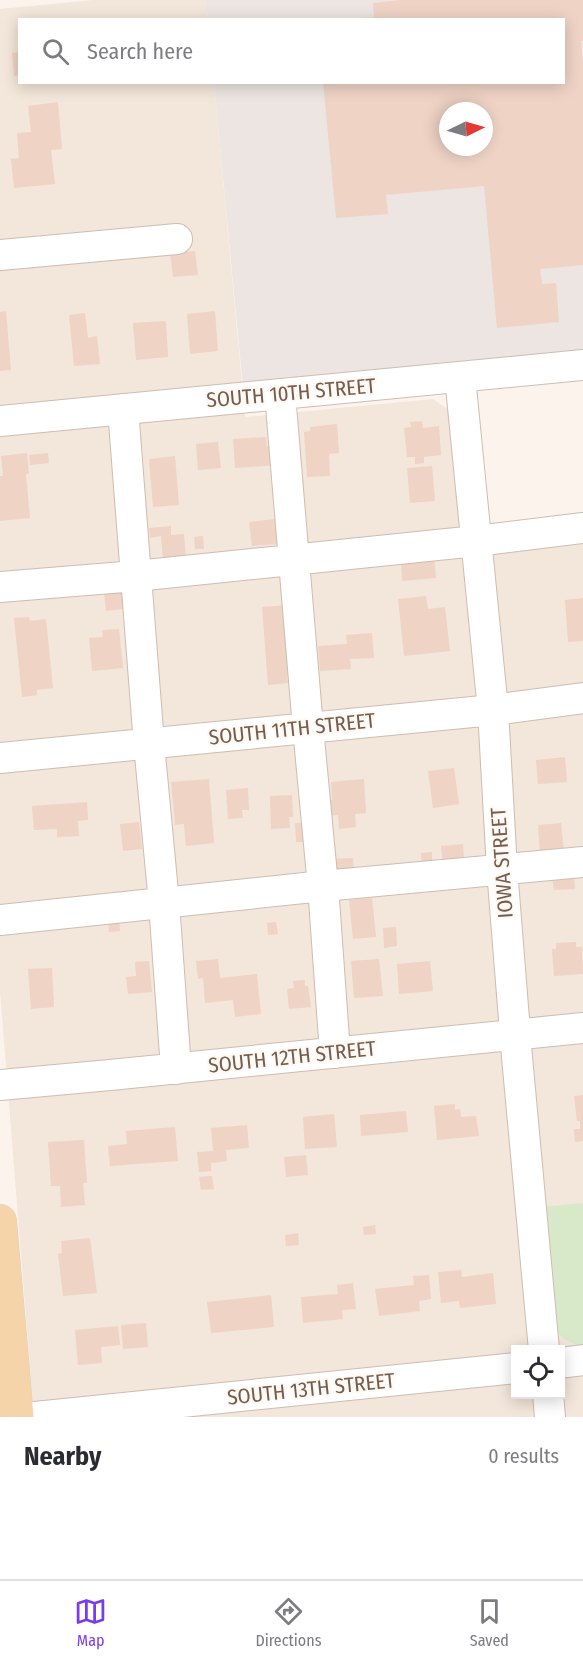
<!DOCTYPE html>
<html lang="en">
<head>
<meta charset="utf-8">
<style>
  :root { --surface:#fff; --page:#f2f2f3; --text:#2b2b33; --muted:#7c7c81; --line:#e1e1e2; --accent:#7c3aed }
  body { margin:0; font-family:"Fira Sans Condensed",sans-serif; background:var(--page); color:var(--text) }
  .controls { position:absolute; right:18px; bottom:18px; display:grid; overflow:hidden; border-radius:0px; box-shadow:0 3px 15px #0003 }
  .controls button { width:54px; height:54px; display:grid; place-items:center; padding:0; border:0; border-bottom:2px solid var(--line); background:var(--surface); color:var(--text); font:30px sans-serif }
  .compass { position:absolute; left:439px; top:102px; width:54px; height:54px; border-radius:50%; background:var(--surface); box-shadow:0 3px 15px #0003; rotate:85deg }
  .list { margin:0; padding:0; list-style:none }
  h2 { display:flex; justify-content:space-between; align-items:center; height:78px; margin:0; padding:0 24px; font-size:26px }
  h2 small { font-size:20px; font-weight:400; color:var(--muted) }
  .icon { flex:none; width:33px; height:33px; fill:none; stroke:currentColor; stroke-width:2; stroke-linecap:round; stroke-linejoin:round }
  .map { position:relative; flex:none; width:583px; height:1417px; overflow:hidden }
  .search { position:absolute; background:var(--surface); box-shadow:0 3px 15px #0003; left:18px; right:18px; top:18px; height:66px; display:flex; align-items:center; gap:15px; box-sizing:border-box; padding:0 21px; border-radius:0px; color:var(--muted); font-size:22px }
  .sheet { height:162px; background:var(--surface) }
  nav { display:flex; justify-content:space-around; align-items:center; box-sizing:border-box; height:84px; border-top:2px solid var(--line); background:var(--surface); font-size:16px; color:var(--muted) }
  nav a { display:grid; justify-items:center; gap:3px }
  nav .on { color:var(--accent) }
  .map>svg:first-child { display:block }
  .residential { fill:#f3e6da; fill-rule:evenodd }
  .industrial { fill:#ece5e1; fill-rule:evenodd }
  .green { fill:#d8e9ca }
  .building { fill:#efd3c5; fill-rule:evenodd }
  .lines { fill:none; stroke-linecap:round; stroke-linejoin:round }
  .minor-casing { stroke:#cebcb1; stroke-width:32 }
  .major-casing { stroke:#d9d1ce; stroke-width:34 }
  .minor { stroke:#fff; stroke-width:30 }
  .major { stroke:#f5d4a9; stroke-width:33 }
  .labels { text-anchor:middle; stroke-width:4.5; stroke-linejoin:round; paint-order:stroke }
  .street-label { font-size:21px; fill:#765b4f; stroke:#fef9f2 }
</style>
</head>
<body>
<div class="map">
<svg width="583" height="1417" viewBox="0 0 583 1417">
  <rect width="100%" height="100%" fill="#fcf4ec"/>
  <!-- residential -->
  <path class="residential" d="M93 0H206L208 19 20 20V82L214 83 245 417 433 399 449 410 461 552 583 541V1417H34L0 991V9ZM516 1350H560V1394H516Z"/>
  <!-- industrial -->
  <path class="industrial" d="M206 0H583V365L244 398 214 83 564 82V20L208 19ZM448 111H484V147H448Z"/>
  <!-- green -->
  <path class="green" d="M583 1203V1345C571 1345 564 1339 556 1331L542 1207Z"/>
  <!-- building -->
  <path class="building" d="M401 0H583V41H581L583 63V265L540 269 542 284 556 283 559 322 497 328 484 186 386 195 388 214 336 218 323 82H564V20H363V18L374 17 373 3ZM448 111H484V147H448Z
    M20 52V75L14 76 12 53Z
    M58 102 62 149 51 150 55 184 14 188 11 159 19 158 17 133 31 132 28 106Z
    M195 251 198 275 173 277 170 254Z
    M6 311 11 370 0 371V312Z
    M215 311 218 351 190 354 187 314Z
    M85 313 88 338 97 336 100 364 74 366 69 315Z
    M166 321 168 357 136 360 133 323Z
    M422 421 423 428 439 426 441 455 424 457V463L415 464V457H407L404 428 411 427 410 422Z
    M337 424 339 453 329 454 330 476 307 477 304 432 310 431V427Z
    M266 437 267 446 275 445 277 465 235 468 233 439Z
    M218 442 221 468 198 470 196 444Z
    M27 453 29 474H26L30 518 0 521V476H3L1 456Z
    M48 453 49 463 30 465 29 455Z
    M175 456 179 505 153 507 149 459Z
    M432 466 435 501 410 503 407 468Z
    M275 519 277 544 252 546 249 522Z
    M171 526V535L184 534 186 559 163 561 161 536 150 538 149 528Z
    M203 536 204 549H195L194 537Z
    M434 556 436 578 402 581 401 558Z
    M128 584 130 608 106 611 104 591Z
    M426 596 428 609 445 607 450 651 404 656 398 599Z
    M583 598V641L568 642 565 600Z
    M287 605 292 675 287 676 288 683 268 685 262 607Z
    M29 617 30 621 46 619 53 688 37 690V695L22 697 14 618Z
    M119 629 123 668 92 671 89 638 103 637 102 630Z
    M372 633 374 658 350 659 351 669 320 671 318 646 347 644 346 635Z
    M565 757 567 782 538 784 536 760Z
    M454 768 459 804 433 808 428 771Z
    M209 779 214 843 186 846 184 824 175 825 171 782Z
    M364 779 366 813 355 814 356 827 339 829 338 815 328 816 326 800H332L331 782Z
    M248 788 249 810H242L243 818 228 819 226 790Z
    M292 795 293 817H289L290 828 271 829 270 796Z
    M87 802 88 820 78 821 79 836 57 837V829L34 830 32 806Z
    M139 822 142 849 123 851 120 824Z
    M295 823H308L309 842H296Z
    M561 823 564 852 540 854 538 825Z
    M463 844 464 862 443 864 441 846Z
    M432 852V864L422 865 421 853Z
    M353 858 354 873 333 874 332 859Z
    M574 875 575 889 554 890 552 877Z
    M372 898 376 937 353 939 349 900Z
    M119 918 120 931 109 932 108 919Z
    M276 922 278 934 268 935 267 923Z
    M396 927 397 946 384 948 383 928Z
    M576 942V947H582L583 974 554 976 552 949H556V943Z
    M218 959 220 978 257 974 261 1014 235 1017 233 1000 205 1003 203 978 198 979 196 961Z
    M379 959 383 996 354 998 351 961Z
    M149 961 152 992 128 994 126 977 136 976 135 962Z
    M430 961 433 991 399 994 397 964Z
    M52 968 54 1007 31 1009 28 969Z
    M305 980V986H308L311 1007 289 1009 287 989 294 988 293 981Z
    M583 1095V1141L575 1142 574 1129H580V1121H577L574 1096Z
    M455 1104V1110L460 1109 461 1117 476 1116 479 1136 437 1140 434 1106Z
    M406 1111 408 1132 361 1136 360 1115Z
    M334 1114 337 1147 305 1149 303 1117Z
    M247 1125 249 1148 226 1150 227 1161 211 1163V1171L199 1172 197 1152 213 1151 211 1128Z
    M175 1127 178 1161 110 1166 108 1146 127 1144 126 1131Z
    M84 1140 87 1183H83L85 1205 61 1207 60 1186H51L48 1142Z
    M306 1155 308 1175 286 1177 284 1157Z
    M212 1176 214 1189 201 1190 199 1177Z
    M375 1225 376 1234 364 1235 363 1227Z
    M298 1233 299 1245 286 1246 285 1235Z
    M90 1238 97 1293 63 1296 58 1254 62 1253 61 1241Z
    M461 1270 462 1277 493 1273 496 1304 460 1308 459 1301 441 1303 438 1272Z
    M429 1275 431 1299 419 1301 420 1311 379 1316 375 1289 414 1285 413 1276Z
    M353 1283 356 1309 342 1310 343 1319 303 1323 301 1297 338 1294 337 1285Z
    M271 1295 274 1327 211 1333 207 1302Z
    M146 1323 148 1347 123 1349 121 1325Z
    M118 1326 120 1345 101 1347 102 1363 78 1365 75 1330Z"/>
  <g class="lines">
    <!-- minor casing -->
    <g class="minor-casing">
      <path id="minor" d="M0 255 177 239
        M460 377 493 710 502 869 517 1057 544 1350
        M280 394 308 728 323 886 335 1053
        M123 409 149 744 164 903 176 1069
        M0 421 583 365
        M0 587 136 576 476 541 583 528
        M0 758 493 710 583 698
        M0 920 323 886 583 862
        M0 1085 110 1075 583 1028
        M560 1363 583 1360
        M548 1394 550 1417
        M35 1417 516 1368"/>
    </g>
    <!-- major casing -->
    <g class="major-casing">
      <path id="major" d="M0 1221 17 1417"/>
    </g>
    <!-- minor -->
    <use href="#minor" class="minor"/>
    <!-- major -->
    <use href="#major" class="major"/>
  </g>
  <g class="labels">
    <!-- street labels -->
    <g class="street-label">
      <text transform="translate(291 393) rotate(-5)" y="7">SOUTH 10TH STREET</text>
      <text transform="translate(292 729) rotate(-6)" y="7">SOUTH 11TH STREET</text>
      <text transform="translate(502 863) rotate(-94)" y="7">IOWA STREET</text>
      <text transform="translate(292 1057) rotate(-6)" y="7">SOUTH 12TH STREET</text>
      <text transform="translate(311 1389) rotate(-6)" y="7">SOUTH 13TH STREET</text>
    </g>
  </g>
</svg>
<div class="controls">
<button><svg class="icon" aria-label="locate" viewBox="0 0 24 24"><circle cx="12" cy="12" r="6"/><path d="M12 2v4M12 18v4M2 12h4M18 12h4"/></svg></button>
</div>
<svg class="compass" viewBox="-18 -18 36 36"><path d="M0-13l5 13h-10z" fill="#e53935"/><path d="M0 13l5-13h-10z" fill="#7c7c81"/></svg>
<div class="search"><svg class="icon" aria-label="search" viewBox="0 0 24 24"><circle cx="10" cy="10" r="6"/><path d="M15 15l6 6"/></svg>Search here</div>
</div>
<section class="sheet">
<h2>Nearby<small>0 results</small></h2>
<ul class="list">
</ul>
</section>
<nav>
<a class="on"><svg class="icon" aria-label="map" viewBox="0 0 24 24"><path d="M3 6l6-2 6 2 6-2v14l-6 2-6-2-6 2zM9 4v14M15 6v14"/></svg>Map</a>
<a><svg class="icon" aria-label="directions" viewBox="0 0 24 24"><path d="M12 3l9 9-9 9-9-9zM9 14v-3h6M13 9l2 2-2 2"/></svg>Directions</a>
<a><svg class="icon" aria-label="saved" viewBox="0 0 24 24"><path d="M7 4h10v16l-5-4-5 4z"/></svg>Saved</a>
</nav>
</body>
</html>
